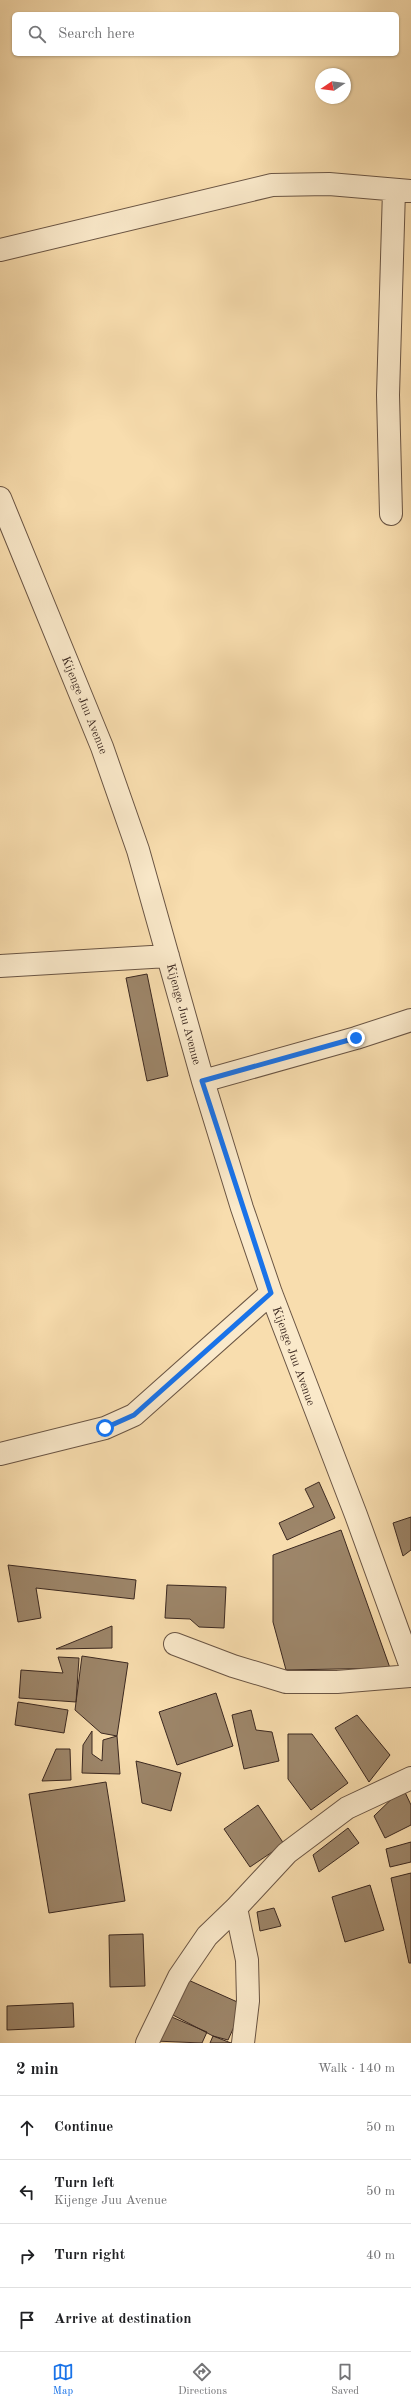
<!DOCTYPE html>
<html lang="en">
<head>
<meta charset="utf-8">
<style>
  :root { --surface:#fff; --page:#f2f2f2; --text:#202124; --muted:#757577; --line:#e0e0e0; --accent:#1a73e8 }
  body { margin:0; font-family:"Old Standard TT",serif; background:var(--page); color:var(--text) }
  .compass { position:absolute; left:315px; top:68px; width:36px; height:36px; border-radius:50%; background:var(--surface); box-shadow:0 1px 3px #0004; rotate:257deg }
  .stop { position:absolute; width:12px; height:12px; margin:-9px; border:3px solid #1a73e8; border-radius:50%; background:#fff }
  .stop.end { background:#1a73e8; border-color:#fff; box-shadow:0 1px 4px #0008 }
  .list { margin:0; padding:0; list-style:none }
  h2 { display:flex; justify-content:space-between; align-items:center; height:52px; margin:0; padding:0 16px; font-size:17px }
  h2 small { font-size:13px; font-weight:400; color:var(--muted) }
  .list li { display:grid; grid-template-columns:26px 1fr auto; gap:12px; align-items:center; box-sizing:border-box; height:64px; padding:0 16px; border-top:1px solid var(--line) }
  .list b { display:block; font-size:15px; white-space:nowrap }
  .list p { margin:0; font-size:13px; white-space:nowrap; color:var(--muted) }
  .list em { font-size:13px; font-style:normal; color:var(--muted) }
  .icon { flex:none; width:22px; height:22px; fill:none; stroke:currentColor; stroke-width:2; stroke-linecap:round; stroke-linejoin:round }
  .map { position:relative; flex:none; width:411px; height:2043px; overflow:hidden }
  .search { position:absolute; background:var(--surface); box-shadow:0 1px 3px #0004; left:12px; right:12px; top:12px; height:44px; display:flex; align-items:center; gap:10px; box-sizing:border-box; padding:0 14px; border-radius:6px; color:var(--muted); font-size:15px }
  .sheet { height:308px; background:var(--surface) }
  nav { display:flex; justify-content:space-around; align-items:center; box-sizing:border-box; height:56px; border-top:1px solid var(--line); background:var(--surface); font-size:11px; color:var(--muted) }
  nav a { display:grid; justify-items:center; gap:2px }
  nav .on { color:var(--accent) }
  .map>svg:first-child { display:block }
  .building { fill:#9d866a; stroke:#3b2820 }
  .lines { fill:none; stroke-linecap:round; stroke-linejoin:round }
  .street-casing { stroke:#6a5544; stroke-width:24 }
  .street { stroke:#fae9ca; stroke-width:22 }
  .route { stroke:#1a73e8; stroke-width:5 }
  .labels { text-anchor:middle; stroke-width:3; stroke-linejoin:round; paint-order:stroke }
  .street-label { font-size:12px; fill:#3b2820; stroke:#fae9ca }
</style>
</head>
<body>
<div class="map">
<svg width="411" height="2043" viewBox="0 0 411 2043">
  <rect width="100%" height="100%" fill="#f8ddae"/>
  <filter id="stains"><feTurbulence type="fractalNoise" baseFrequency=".005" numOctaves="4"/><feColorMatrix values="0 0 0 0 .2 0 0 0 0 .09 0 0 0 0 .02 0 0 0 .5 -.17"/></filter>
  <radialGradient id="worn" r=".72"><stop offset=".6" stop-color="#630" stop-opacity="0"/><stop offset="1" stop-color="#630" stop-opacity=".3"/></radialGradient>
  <!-- building -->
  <path class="building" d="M147 974 168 1076 147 1081 126 978Z
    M319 1482 335 1518 287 1540 279 1523 314 1507 305 1489Z
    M411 1517V1550L403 1556 393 1523Z
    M341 1530 390 1668 286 1670 273 1622V1555Z
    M8 1565 136 1580 134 1599 36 1588 41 1618 18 1622Z
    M167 1585 226 1587 224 1628 199 1627 190 1619 165 1618Z
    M112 1626V1648L56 1649Z
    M82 1656 128 1663 117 1736 101 1733 75 1710Z
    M58 1657 79 1658 76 1702 19 1698 21 1670 63 1673Z
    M216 1693 233 1746 177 1765 159 1712Z
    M18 1702 68 1710 64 1733 15 1725Z
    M251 1710 256 1730 272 1732 279 1761 244 1769 232 1715Z
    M357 1715 390 1755 369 1782 335 1728Z
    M92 1731V1754L102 1761 103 1740 117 1736 120 1774 82 1773 83 1745Z
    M288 1734H312L348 1783 311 1810 288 1779Z
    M56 1749H70L71 1780 42 1781Z
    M136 1761 181 1773 171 1811 142 1803Z
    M106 1782 125 1901 49 1913 29 1794Z
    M403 1788 411 1805V1825L385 1838 374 1816Z
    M258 1805 284 1844 250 1867 224 1829Z
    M348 1828 359 1843 319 1872 313 1855Z
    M411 1842V1862L390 1867 386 1849Z
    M411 1873V1963H409L391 1878Z
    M370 1885 384 1930 345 1942 332 1897Z
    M274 1908 281 1926 260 1931 257 1912Z
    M143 1934 145 1986 110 1987 109 1935Z
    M186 1979 244 2005 228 2040 213 2036 171 2014Z
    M73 2003 74 2027 7 2030V2006Z
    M167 2015 207 2032 202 2043 155 2041Z
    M213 2036 231 2043H210Z"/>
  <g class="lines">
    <!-- street casing -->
    <g class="street-casing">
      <path id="street" d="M0 250 272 185 329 184 411 191
        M0 498 102 747 138 850 203 1081 242 1208 271 1293 356 1515 411 1667
        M391 514 388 395 394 190
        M0 966 168 956
        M203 1081 356 1038 411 1020
        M0 1454 105 1428 134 1415 271 1293
        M175 1644 233 1666 286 1682H337L411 1676
        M236 1908 247 1960 248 2001 243 2043
        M147 2043 179 1977 207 1936 236 1908 287 1853 347 1808 411 1778"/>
    </g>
    <!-- street -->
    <use href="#street" class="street"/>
  </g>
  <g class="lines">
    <!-- route -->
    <path class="route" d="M105 1428 134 1415 271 1293 202 1081 356 1038"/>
  </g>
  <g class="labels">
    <!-- street labels -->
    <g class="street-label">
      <text transform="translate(85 705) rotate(68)" y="4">Kijenge Juu Avenue</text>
      <text transform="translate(184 1014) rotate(75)" y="4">Kijenge Juu Avenue</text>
      <text transform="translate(294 1356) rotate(70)" y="4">Kijenge Juu Avenue</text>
    </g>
  </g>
  <rect width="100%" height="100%" filter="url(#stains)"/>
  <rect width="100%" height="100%" fill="url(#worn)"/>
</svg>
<svg class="compass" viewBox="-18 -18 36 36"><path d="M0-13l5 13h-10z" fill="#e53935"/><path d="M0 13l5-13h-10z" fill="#757577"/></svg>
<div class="stop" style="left:105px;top:1428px"></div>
<div class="stop end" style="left:356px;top:1038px"></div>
<div class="search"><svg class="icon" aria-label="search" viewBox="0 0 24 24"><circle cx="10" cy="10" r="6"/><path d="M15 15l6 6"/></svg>Search here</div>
</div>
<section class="sheet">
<h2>2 min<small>Walk · 140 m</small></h2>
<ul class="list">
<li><svg class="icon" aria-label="ahead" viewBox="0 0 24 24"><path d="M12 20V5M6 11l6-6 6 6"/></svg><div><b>Continue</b></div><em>50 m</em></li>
<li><svg class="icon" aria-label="left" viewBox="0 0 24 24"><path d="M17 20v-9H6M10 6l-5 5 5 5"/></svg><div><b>Turn left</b><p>Kijenge Juu Avenue</p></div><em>50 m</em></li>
<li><svg class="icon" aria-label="right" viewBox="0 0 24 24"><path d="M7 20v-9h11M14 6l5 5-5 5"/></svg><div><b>Turn right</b></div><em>40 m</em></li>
<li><svg class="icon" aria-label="arrive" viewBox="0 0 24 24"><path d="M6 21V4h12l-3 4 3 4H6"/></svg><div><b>Arrive at destination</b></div></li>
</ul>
</section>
<nav>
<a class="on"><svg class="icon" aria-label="map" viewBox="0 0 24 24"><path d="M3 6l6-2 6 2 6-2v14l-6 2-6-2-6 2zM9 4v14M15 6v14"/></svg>Map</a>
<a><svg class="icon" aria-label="directions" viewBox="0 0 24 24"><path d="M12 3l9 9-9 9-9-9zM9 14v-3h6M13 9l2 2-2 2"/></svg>Directions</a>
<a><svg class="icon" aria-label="saved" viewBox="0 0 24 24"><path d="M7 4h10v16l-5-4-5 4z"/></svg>Saved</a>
</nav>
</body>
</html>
